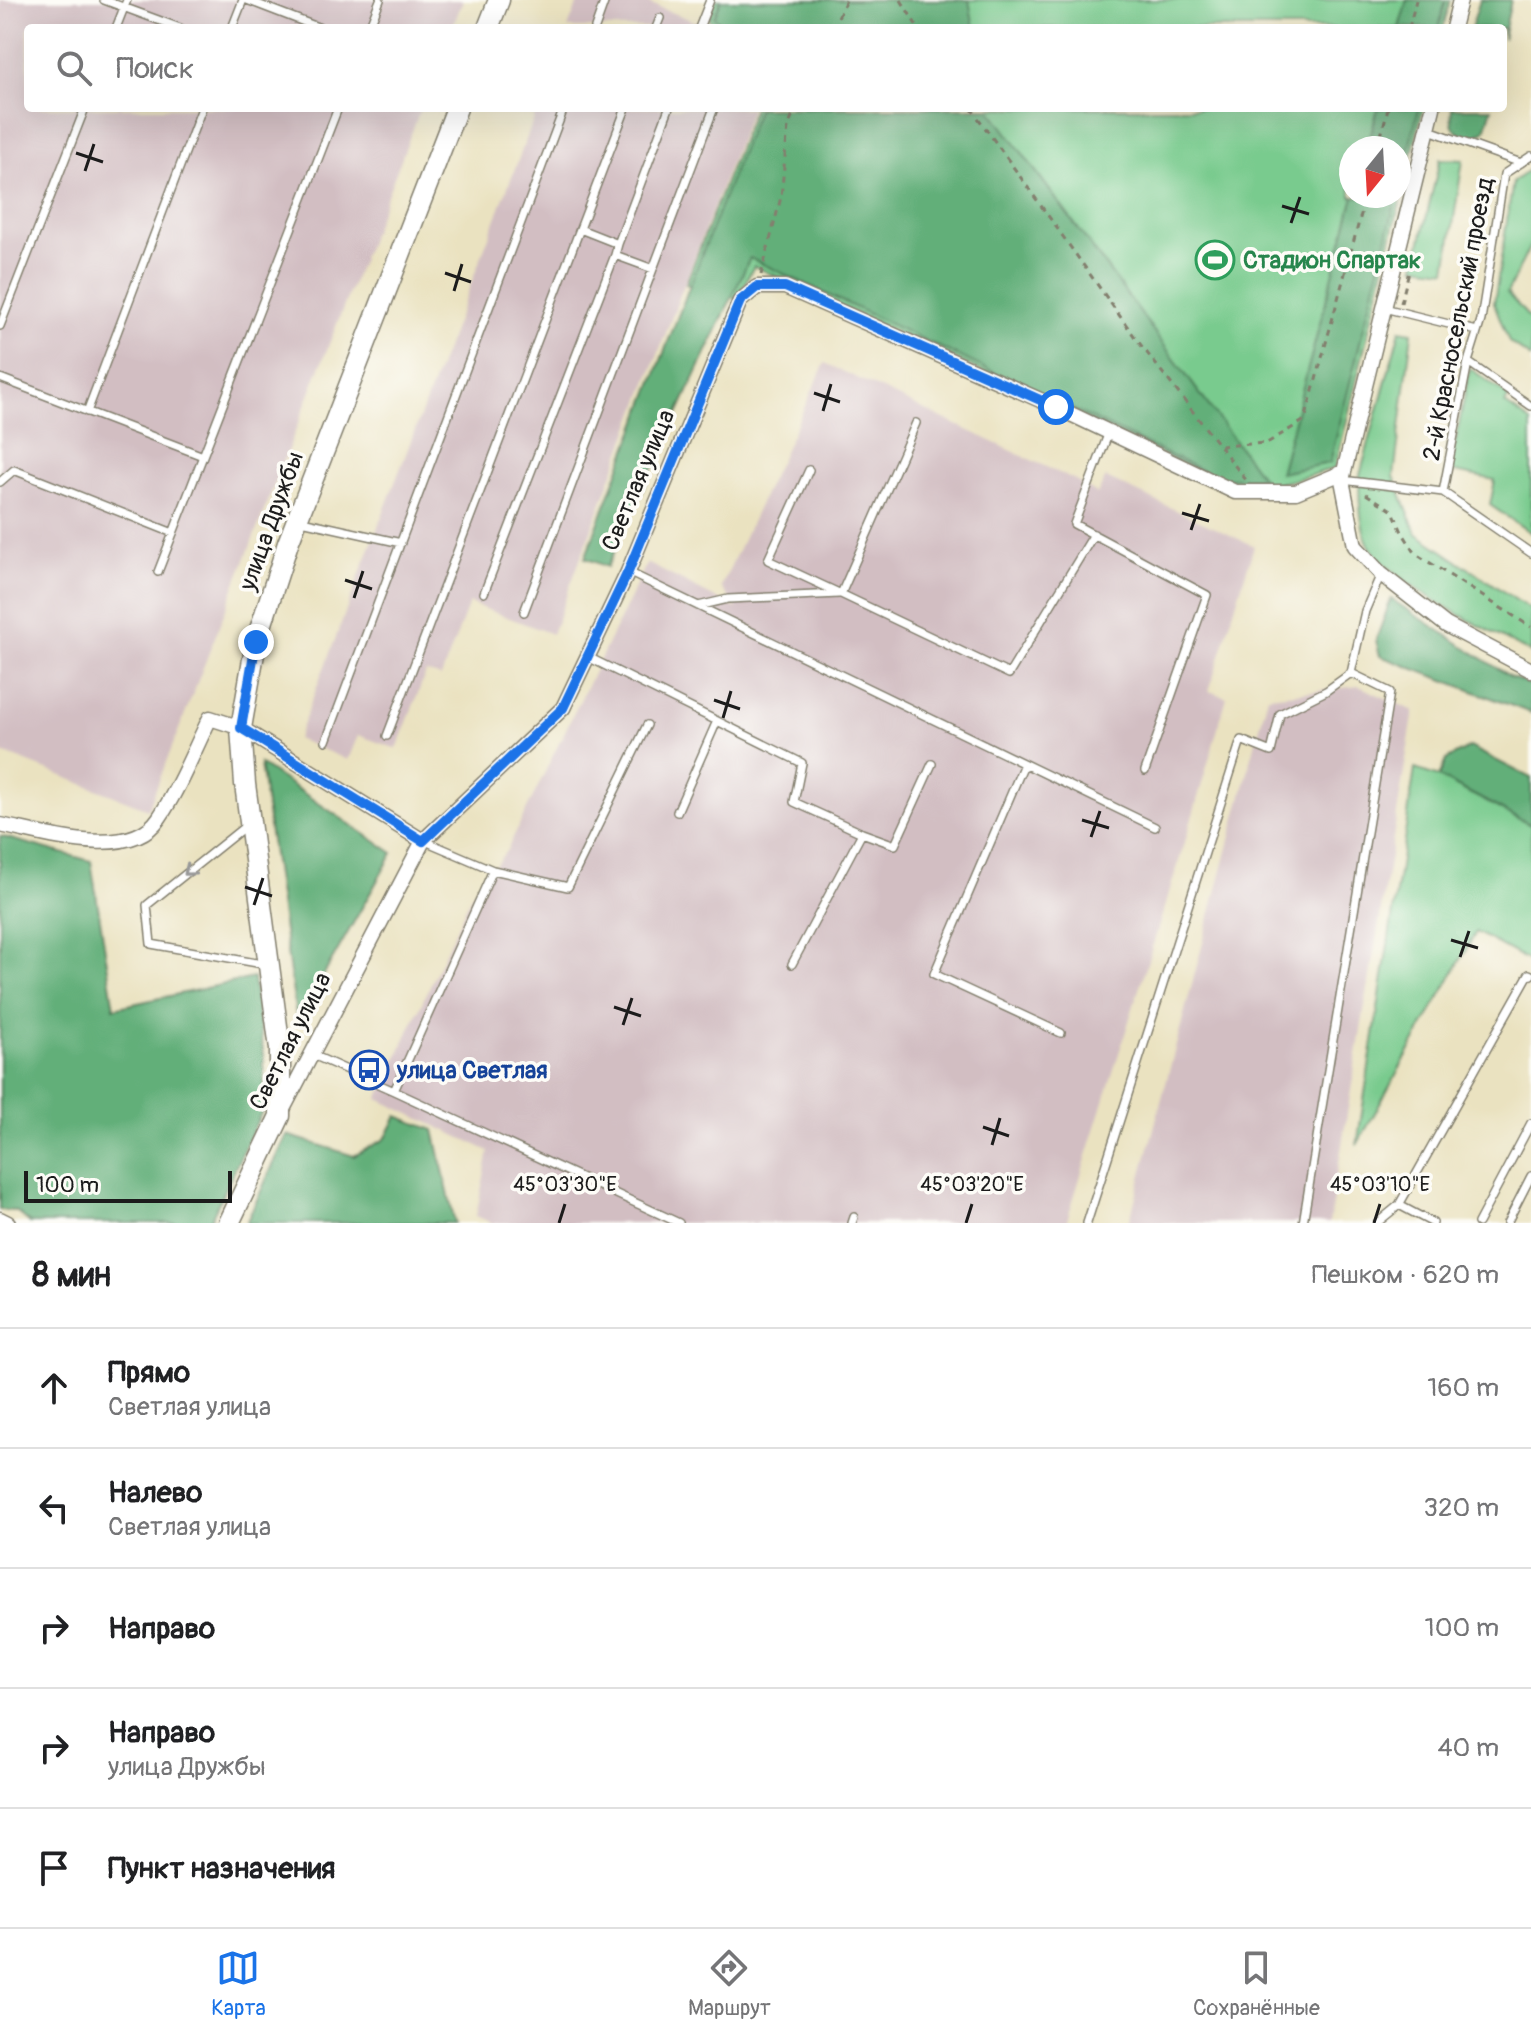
<!DOCTYPE html>
<html lang="ru">
<head>
<meta charset="utf-8">
<style>
  :root { --surface:#fff; --page:#f2f2f2; --text:#202124; --muted:#757577; --line:#e0e0e0; --accent:#1a73e8 }
  body { margin:0; font-family:Pangolin,sans-serif; background:var(--page); color:var(--text) }
  .compass { position:absolute; left:1339px; top:136px; width:72px; height:72px; border-radius:50%; background:var(--surface); box-shadow:0 8px 32px #0002; rotate:198deg }
  .scale { position:absolute; left:24px; bottom:20px; width:208px; box-sizing:border-box; padding-left:8px; border:4px solid #1c1c1c; border-top:0; font-size:22px; line-height:28px; white-space:nowrap; color:#1c1c1c; -webkit-text-stroke:6px #fdfcf7; paint-order:stroke }
  .stop { position:absolute; width:24px; height:24px; margin:-18px; border:6px solid #1a73e8; border-radius:50%; background:#fff }
  .stop.end { background:#1a73e8; border-color:#fff; box-shadow:0 2px 8px #0008 }
  .list { margin:0; padding:0; list-style:none }
  h2 { display:flex; justify-content:space-between; align-items:center; height:104px; margin:0; padding:0 32px; font-size:34px }
  h2 small { font-size:26px; font-weight:400; color:var(--muted) }
  .list li { display:grid; grid-template-columns:52px 1fr auto; gap:24px; align-items:center; box-sizing:border-box; height:120px; padding:0 32px; border-top:2px solid var(--line) }
  .list b { display:block; font-size:30px; white-space:nowrap }
  .list p { margin:0; font-size:26px; white-space:nowrap; color:var(--muted) }
  .list em { font-size:26px; font-style:normal; color:var(--muted) }
  .icon { flex:none; width:44px; height:44px; fill:none; stroke:currentColor; stroke-width:2; stroke-linecap:round; stroke-linejoin:round }
  .map { position:relative; flex:none; width:1531px; height:1223px; overflow:hidden }
  .search { position:absolute; background:var(--surface); box-shadow:0 8px 32px #0002; left:24px; right:24px; top:24px; height:88px; display:flex; align-items:center; gap:20px; box-sizing:border-box; padding:0 28px; border-radius:8px; color:var(--muted); font-size:30px }
  .sheet { height:704px; background:var(--surface) }
  nav { display:flex; justify-content:space-around; align-items:center; box-sizing:border-box; height:112px; border-top:2px solid var(--line); background:var(--surface); font-size:22px; color:var(--muted) }
  nav a { display:grid; justify-items:center; gap:4px }
  nav .on { color:var(--accent) }
  .map>svg:first-child { display:block }
  .industrial { fill:#d2bec2 }
  .green { fill:#79cb8e; stroke:#4a7455; stroke-width:2; fill-rule:evenodd }
  .forest { fill:#62af79; stroke:#3f664a; stroke-width:2 }
  .lines { fill:none; stroke-linecap:round; stroke-linejoin:round }
  .lane-casing { stroke:#837f6e; stroke-width:10 }
  .street-casing { stroke:#837f6e; stroke-width:17 }
  .secondary-casing { stroke:#837f6e; stroke-width:23 }
  .path { stroke:#837f6e; stroke-width:3; stroke-dasharray:6 6; stroke-linecap:butt }
  .lane { stroke:#fff; stroke-width:7 }
  .street { stroke:#fff; stroke-width:14 }
  .secondary { stroke:#fff; stroke-width:20 }
  .oneway { stroke:#999 }
  .route { stroke:#1a73e8; stroke-width:10 }
  .ticks { fill:none; stroke:#1c1c1c; stroke-width:3 }
  .labels { text-anchor:middle; stroke-width:7; stroke-linejoin:round; paint-order:stroke }
  .leisure-label { font-size:24px; font-weight:bold; fill:#27864d; stroke:#fdfcf7; text-anchor:start }
  .street-label { font-size:24px; fill:#1c1c1c; stroke:#fdfcf7 }
  .transit-label { font-size:24px; font-weight:bold; fill:#164399; stroke:#fdfcf7; text-anchor:start }
  .ticks-label { font-size:20px; text-anchor:middle; fill:#1c1c1c; stroke:#fdfcf7; stroke-width:7; stroke-linejoin:round; paint-order:stroke }
</style>
</head>
<body>
<div class="map">
<svg width="1531" height="1223" viewBox="0 0 1531 1223">
  <rect width="100%" height="100%" fill="#fdfcf7"/>
  <filter id="ink" filterUnits="userSpaceOnUse"><feTurbulence type="fractalNoise" baseFrequency=".0125" numOctaves="2"/><feDisplacementMap in="SourceGraphic" scale="16" xChannelSelector="R" yChannelSelector="G"/><feConvolveMatrix kernelMatrix="1 2 1 2 8 2 1 2 1" color-interpolation-filters="sRGB"/></filter>
  <filter id="wash" filterUnits="userSpaceOnUse"><feTurbulence type="fractalNoise" baseFrequency=".006" numOctaves="4" result="noise"/><feDisplacementMap in="SourceGraphic" scale="32" xChannelSelector="R" yChannelSelector="G"/><feGaussianBlur stdDeviation="1.8" result="paint"/><feColorMatrix in="noise" values="0 0 0 0 0 0 0 0 0 0 0 0 0 0 0 0 0 1.4 0 .05"/><feComposite in="paint" operator="in"/></filter>
  <g filter="url(#wash)">
    <rect width="100%" height="100%" fill="#eae2c0"/>
    <!-- industrial -->
    <path class="industrial" d="M0 0H463L452 28H28V108H421L148 809 0 752Z
      M579 0H641L701 24 700 28H568Z
      M538 108H751L552 634 469 603 441 677 426 672 397 749 358 735 348 760 297 739Z
      M825 363 1074 480 1097 494 1106 478 1254 546 1209 691 1227 697 1188 832 1066 1223H492L476 1216 489 1151 378 1099 471 896 507 850 647 563 737 609 721 587Z
      M1359 686 1414 711 1329 1223H1129L1268 696Z"/>
    <!-- green -->
    <path class="green" d="M716 0H1450L1443 28H720L709 19Z
      M754 108H1423L1335 468C1290 481 1265 492 1217 480L754 266 736 299 686 284ZM1351 148H1399V196H1351Z
      M1440 159 1463 160 1446 270 1415 266Z
      M1531 168V244L1507 293 1531 320V358L1509 342 1494 303 1513 182Z
      M1400 330 1412 332 1394 476 1416 533 1531 610V653C1488 630 1398 587 1371 548 1360 532 1358 494 1360 475Z
      M1470 368 1509 397 1505 404 1531 422V533L1490 505 1495 480 1450 471Z
      M1415 769 1439 777 1531 825V962L1476 932 1357 1145Z"/>
    <!-- forest -->
    <path class="forest" d="M721 0H969L974 28H727L714 17Z
      M1407 0H1446L1439 28H1399Z
      M1480 0H1511L1503 39V28H1471Z
      M758 108H989L1262 478H1218L750 258 607 567 585 558Z
      M1378 108H1419L1399 188V148H1367Z
      M1452 108H1492L1485 131 1470 138C1453 133 1450 126 1452 108Z
      M1354 196H1397L1330 463 1280 473Z
      M1391 599 1511 677 1531 686V713L1380 656 1376 640Z
      M1470 747 1531 778V825L1439 777 1446 760Z
      M260 764 393 853 297 1022Z
      M0 836 91 861 114 1008 253 978 264 1058V1107L209 1223H30L16 1211 0 1210Z
      M397 1116 434 1130 455 1223H246L287 1135 354 1156 385 1139Z"/>
  </g>
  <g filter="url(#ink)">
    <g class="lines">
      <!-- lane casing -->
      <g class="lane-casing">
        <path id="lane" d="M104 0 180 28
          M247 0 320 28
          M116 28 127 0
          M232 28 243 0
          M369 28 380 0
          M595 28 605 0
          M656 28 660 18
          M699 28 710 0
          M1429 130 1521 163
          M580 229 618 244 615 255 653 269 714 108
          M618 244 669 108
          M1384 308 1477 331
          M0 326 85 108
          M1468 362 1531 406
          M0 378 203 456
          M87 412 202 108
          M916 423 841 594 1009 674 1094 534
          M1109 432 1074 524 1207 595 1145 771
          M809 470 768 560 841 594
          M1342 480 1443 492 1531 553
          M0 482 14 470 173 533
          M1443 492 1468 362 1481 320 1504 174 1531 156
          M297 520 401 543
          M158 572 338 108
          M628 572 1155 827
          M484 593 615 255
          M698 606 728 599 839 594
          M524 612 653 269
          M588 657 802 763 794 802 862 833 792 964
          M387 736 626 108
          M326 741 564 108
          M1024 764 934 974 1061 1033
          M677 812 717 721
          M248 824 147 905 151 944 268 965
          M862 833 895 845 932 764
          M493 870 568 887 647 725
          M313 1055 394 1091 493 870 425 841
          M394 1091 679 1223
          M1399 1205 1433 1223
          M852 1223 854 1217
          M1087 1223 1241 740 1271 752 1280 714 1326 691 1351 673 1365 611 1381 574
          M1303 1223 1390 692 1351 673
          M1377 1223 1399 1205 1529 974 1531 975
          M1478 1223 1531 1123
          M1507 1223 1531 1176"/>
      </g>
      <!-- street casing -->
      <g class="street-casing">
        <path id="street" d="M1453 28 1460 0
          M1433 108 1342 480 1355 546 1381 574 1446 625 1531 670
          M0 825C43 833 130 862 159 818 179 789 194 750 210 718L241 728 423 841
          M282 1111 423 841 563 708 628 572 740 301 757 287H785L1056 407 1235 492H1296L1344 472
          M0 1219 8 1223"/>
      </g>
      <!-- secondary casing -->
      <g class="secondary-casing">
        <path id="secondary" d="M488 28 499 0
          M229 1223 280 1116V1049L245 784 241 728 256 642 288 543 457 108"/>
      </g>
      <!-- path -->
      <path class="path" d="M901 0 918 28
        M833 28 846 0
        M1409 28 1416 0
        M971 108 1137 340 1246 480
        M1378 148 1388 108
        M761 275 781 197 788 127 796 108
        M1401 303 1409 271
        M1220 446 1267 443 1305 420 1366 196
        M1366 494 1393 511 1402 532 1416 554 1531 627"/>
      <!-- lane -->
      <use href="#lane" class="lane"/>
      <!-- street -->
      <use href="#street" class="street"/>
      <!-- secondary -->
      <use href="#secondary" class="secondary"/>
    </g>
    <!-- one-way arrows -->
    <defs><path id="oneway-chevron" d="M-2-3.5L2.5 0L-2 3.5" fill="none" stroke-width="1.6" stroke-linecap="round" stroke-linejoin="round" transform="scale(2)"/></defs>
    <use class="oneway" href="#oneway-chevron" transform="translate(189 871) rotate(141)"/>
  </g>
  <g class="lines" filter="url(#ink)">
    <!-- route -->
    <path class="route" d="M256 642 241 728 423 841 563 708 628 572 740 301 757 287H785L1056 407"/>
  </g>
  <!-- ticks -->
  <path class="ticks" d="M76 153 103 162M85 171 94 144M1282 206 1309 214M1291 223 1300 197M445 273 471 282M454 291 462 264M814 393 840 402M823 411 831 384M1182 513 1209 521M1191 530 1200 504M345 580 372 589M354 598 363 571M714 700 740 709M723 718 731 691M1082 820 1109 828M1091 837 1100 811M245 887 272 896M254 905 263 878M1451 940 1478 948M1460 957 1469 931M614 1007 641 1016M623 1025 632 998M983 1127 1009 1136M992 1145 1000 1118M559 1223 565 1204M966 1223 972 1204M1374 1223 1380 1204"/>
  <!-- icons -->
  <defs>
    <g id="stadium-ring" transform="scale(2)"><circle r="9.5" fill="#fdfcf7" stroke="#2e9e5b" stroke-width="1.5"/><path d="M0-5a6.5 5 0 1 0 0 10a6.5 5 0 1 0 0-10ZM-3.5-1.8h7v3.6h-7Z" fill="#2e9e5b"/></g>
    <g id="bus-ring" transform="scale(2)"><circle r="9.5" fill="#fdfcf7" stroke="#1a4fb4" stroke-width="1.5"/><path d="M-5-6H5V4H4V6H2V4H-2V6H-4V4H-5ZM-3.5-4V0h7V-4ZM-3.5 1.2v1.5H-2V1.2ZM2 1.2v1.5H3.5V1.2Z" fill="#1a4fb4"/></g>
  </defs>
  <g fill-rule="evenodd">
    <use href="#stadium-ring" x="1215" y="260"/>
    <use href="#bus-ring" x="369" y="1070"/>
  </g>
  <g class="labels">
    <!-- leisure labels -->
    <g class="leisure-label">
      <text x="1243" y="268">Стадион Спартак</text>
    </g>
    <!-- street labels -->
    <g class="street-label">
      <text transform="translate(1458 319) rotate(-79)" y="8">2-й Красносельский проезд</text>
      <text transform="translate(638 480) rotate(-67)" y="8">Светлая улица</text>
      <text transform="translate(271 521) rotate(-70)" y="8">улица Дружбы</text>
      <text transform="translate(290 1041) rotate(-63)" y="8">Светлая улица</text>
    </g>
    <!-- transit labels -->
    <g class="transit-label">
      <text x="397" y="1078">улица Светлая</text>
    </g>
  </g>
  <g class="ticks-label">
    <text x="565" y="1191">45°03'30"E</text>
    <text x="972" y="1191">45°03'20"E</text>
    <text x="1380" y="1191">45°03'10"E</text>
  </g>
</svg>
<svg class="compass" viewBox="-18 -18 36 36"><path d="M0-13l5 13h-10z" fill="#e53935"/><path d="M0 13l5-13h-10z" fill="#757577"/></svg>
<div class="scale">100 m</div>
<div class="stop" style="left:1056px;top:407px"></div>
<div class="stop end" style="left:256px;top:642px"></div>
<div class="search"><svg class="icon" aria-label="search" viewBox="0 0 24 24"><circle cx="10" cy="10" r="6"/><path d="M15 15l6 6"/></svg>Поиск</div>
</div>
<section class="sheet">
<h2>8 мин<small>Пешком · 620 m</small></h2>
<ul class="list">
<li><svg class="icon" aria-label="ahead" viewBox="0 0 24 24"><path d="M12 20V5M6 11l6-6 6 6"/></svg><div><b>Прямо</b><p>Светлая улица</p></div><em>160 m</em></li>
<li><svg class="icon" aria-label="left" viewBox="0 0 24 24"><path d="M17 20v-9H6M10 6l-5 5 5 5"/></svg><div><b>Налево</b><p>Светлая улица</p></div><em>320 m</em></li>
<li><svg class="icon" aria-label="right" viewBox="0 0 24 24"><path d="M7 20v-9h11M14 6l5 5-5 5"/></svg><div><b>Направо</b></div><em>100 m</em></li>
<li><svg class="icon" aria-label="right" viewBox="0 0 24 24"><path d="M7 20v-9h11M14 6l5 5-5 5"/></svg><div><b>Направо</b><p>улица Дружбы</p></div><em>40 m</em></li>
<li><svg class="icon" aria-label="arrive" viewBox="0 0 24 24"><path d="M6 21V4h12l-3 4 3 4H6"/></svg><div><b>Пункт назначения</b></div></li>
</ul>
</section>
<nav>
<a class="on"><svg class="icon" aria-label="map" viewBox="0 0 24 24"><path d="M3 6l6-2 6 2 6-2v14l-6 2-6-2-6 2zM9 4v14M15 6v14"/></svg>Карта</a>
<a><svg class="icon" aria-label="directions" viewBox="0 0 24 24"><path d="M12 3l9 9-9 9-9-9zM9 14v-3h6M13 9l2 2-2 2"/></svg>Маршрут</a>
<a><svg class="icon" aria-label="saved" viewBox="0 0 24 24"><path d="M7 4h10v16l-5-4-5 4z"/></svg>Сохранённые</a>
</nav>
</body>
</html>
